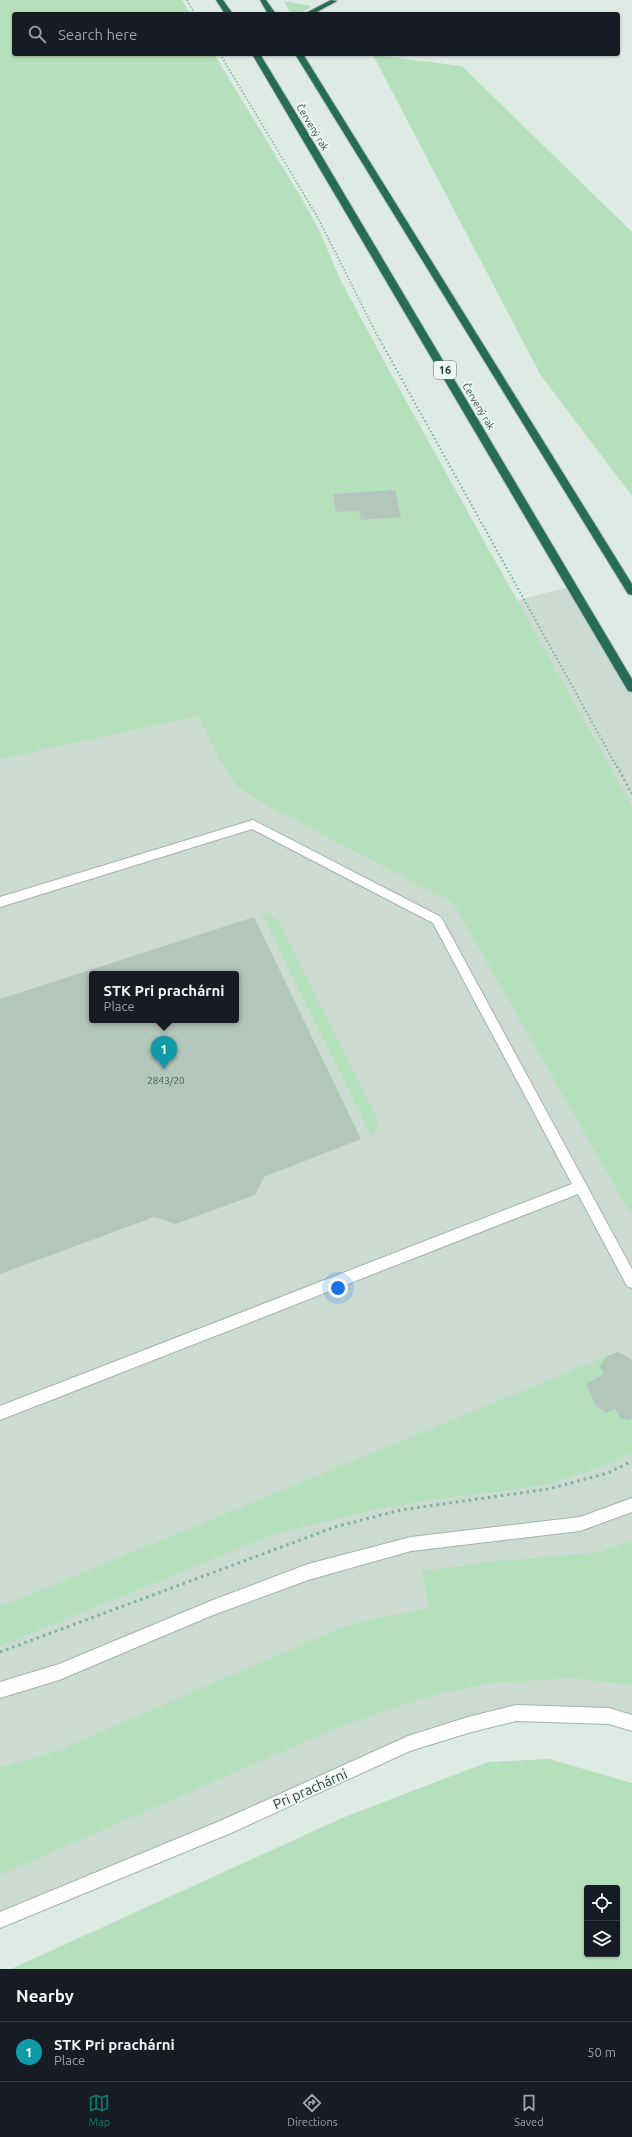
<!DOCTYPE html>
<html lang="en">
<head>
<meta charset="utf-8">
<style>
  :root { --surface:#171b24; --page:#20242c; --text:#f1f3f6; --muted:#9ea1a6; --line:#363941; --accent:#0f766e }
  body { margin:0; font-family:Ubuntu,sans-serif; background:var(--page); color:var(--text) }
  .controls { position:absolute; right:12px; bottom:12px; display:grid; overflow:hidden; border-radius:4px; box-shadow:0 1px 3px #0004 }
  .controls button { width:36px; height:36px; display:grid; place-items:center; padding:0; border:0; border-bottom:1px solid var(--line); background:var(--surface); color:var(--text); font:20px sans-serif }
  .you { position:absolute; left:338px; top:1288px; width:14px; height:14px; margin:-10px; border:3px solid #fff; border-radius:50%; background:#1a73e8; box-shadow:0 0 0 6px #1a73e833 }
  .badge { display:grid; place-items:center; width:26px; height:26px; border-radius:50%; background:var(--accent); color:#fff; font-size:13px; font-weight:700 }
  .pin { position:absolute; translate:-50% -33px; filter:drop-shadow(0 1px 2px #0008) }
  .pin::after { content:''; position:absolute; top:21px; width:14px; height:12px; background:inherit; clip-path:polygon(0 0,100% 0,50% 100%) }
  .popup { position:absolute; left:89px; top:971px; width:150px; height:52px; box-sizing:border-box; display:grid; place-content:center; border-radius:4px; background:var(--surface); filter:drop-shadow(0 1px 3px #0005); font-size:13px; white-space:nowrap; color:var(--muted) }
  .popup b { font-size:15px; color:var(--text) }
  .popup::after { content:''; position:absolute; left:50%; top:100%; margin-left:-8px; border:8px solid transparent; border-top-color:var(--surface) }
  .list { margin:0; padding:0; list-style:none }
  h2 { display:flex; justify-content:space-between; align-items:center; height:52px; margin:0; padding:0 16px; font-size:17px }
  h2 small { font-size:13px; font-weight:400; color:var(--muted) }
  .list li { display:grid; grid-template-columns:26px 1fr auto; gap:12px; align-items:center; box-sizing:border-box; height:60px; padding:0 16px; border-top:1px solid var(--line) }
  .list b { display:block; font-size:15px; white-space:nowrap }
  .list p { margin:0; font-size:13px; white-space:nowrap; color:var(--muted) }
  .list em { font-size:13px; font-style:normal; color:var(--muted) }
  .icon { flex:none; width:22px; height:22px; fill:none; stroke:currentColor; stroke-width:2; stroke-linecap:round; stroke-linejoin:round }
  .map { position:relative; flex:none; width:632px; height:1969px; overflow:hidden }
  .search { position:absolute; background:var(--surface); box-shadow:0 1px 3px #0004; left:12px; right:12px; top:12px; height:44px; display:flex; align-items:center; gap:10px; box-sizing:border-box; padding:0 14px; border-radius:4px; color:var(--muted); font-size:15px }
  .sheet { height:112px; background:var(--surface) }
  nav { display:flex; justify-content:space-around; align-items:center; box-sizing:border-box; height:56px; border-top:1px solid var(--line); background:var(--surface); font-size:11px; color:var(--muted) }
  nav a { display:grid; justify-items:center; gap:2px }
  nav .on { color:var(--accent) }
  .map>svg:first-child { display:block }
  .built { fill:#ccdbd2; fill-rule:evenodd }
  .green { fill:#b4e0bb; fill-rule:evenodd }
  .building { fill:#b3c6bc; fill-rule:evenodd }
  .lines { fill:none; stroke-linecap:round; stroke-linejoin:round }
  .lane-casing { stroke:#a0b3ab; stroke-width:2 }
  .street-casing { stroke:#a0b3ab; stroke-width:2 }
  .highway-casing { stroke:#bbc5c1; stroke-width:2 }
  .path-far3 { stroke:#7ab39b; stroke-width:1.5; stroke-dasharray:1.5 2; stroke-linecap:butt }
  .path-far2 { stroke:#7ab39b; stroke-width:2; stroke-dasharray:1.5 2.5; stroke-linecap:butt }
  .path-far1 { stroke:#7ab39b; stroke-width:2.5; stroke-dasharray:2 3; stroke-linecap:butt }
  .path { stroke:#7ab39b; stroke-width:3; stroke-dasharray:2.5 4; stroke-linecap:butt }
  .lane { fill:#fff; fill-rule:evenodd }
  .street { fill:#fff; fill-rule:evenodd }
  .highway { fill:#266c56; fill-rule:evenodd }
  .labels { text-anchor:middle; stroke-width:3.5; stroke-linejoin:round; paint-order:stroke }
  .far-street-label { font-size:10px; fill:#1d3d31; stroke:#eef8f2 }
  .number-label { font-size:10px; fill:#425f54 }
  .shield { fill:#eef8f2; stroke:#5c756b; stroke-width:1 }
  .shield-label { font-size:11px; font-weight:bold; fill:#1d3d31 }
  .near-street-label { font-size:14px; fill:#1d3d31; stroke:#eef8f2 }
</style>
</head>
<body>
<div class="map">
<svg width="632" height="1969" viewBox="0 0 632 1969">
  <rect width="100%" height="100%" fill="#deebe4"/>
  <!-- built -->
  <path class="built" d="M572 586 632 688V1723L564 1714 468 1725 0 1916V738ZM92 974H236V1020H92Z"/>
  <!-- green -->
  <path class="green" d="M0 0H182L190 14H14V54H214L302 199 320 232 340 279 385 363 632 807V1216L453 903 305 825 276 811 237 786 221 762 198 716 0 759Z
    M284 1 312 6 300 14H291Z
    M373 55 462 66 632 232V496L540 374Z
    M268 913 277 920 283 930 376 1116 378 1130 371 1136 262 914Z
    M607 1356 601 1367 604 1374 586 1384 596 1406 606 1413 615 1409 628 1420 632 1418V1453L602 1467 544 1485 423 1501 374 1510 277 1533 0 1646V1605L14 1601Z
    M632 1540V1685L573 1678 488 1683 419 1699 337 1728 0 1875V1767L54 1752 338 1629 364 1621 429 1608 422 1571 487 1562 599 1552Z
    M549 1759 632 1783V1969H11L342 1818 488 1762ZM587 1888H617V1954H587Z"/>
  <!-- building -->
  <path class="building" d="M395 490 401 517 361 520 359 511 336 512 333 494Z
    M254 917 361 1139 264 1177 255 1195 175 1224 154 1217 0 1274V999ZM92 974H236V1020H92Z
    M618 1352 630 1358 632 1362V1418L628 1420 620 1418 615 1409 606 1413 596 1406 586 1384 604 1374 600 1367 607 1356Z"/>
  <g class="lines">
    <!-- lane casing -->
    <g class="lane-casing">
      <path id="lane" d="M253 820 441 917 632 1269V1288L627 1286 578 1194 0 1420V1406L572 1184 433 923 252 829 0 907V897Z
        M632 1498V1512L580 1531 411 1551 308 1580 213 1615 59 1680 0 1698V1682L59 1664 213 1600 308 1564 411 1537 580 1517Z"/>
    </g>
    <!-- street casing -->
    <g class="street-casing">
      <path id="street" d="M516 1705 609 1708 632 1715V1731L609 1724 516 1721 468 1733 410 1751 231 1833 0 1928V1912L220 1821 408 1736 468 1717Z"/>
    </g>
    <!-- highway casing -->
    <g class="highway-casing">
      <path id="highway" d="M216 0H223L233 14H225Z
        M260 0H266L276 14H268Z
        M331 0 337 1 313 14H304Z
        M252 54H260L311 138 632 679V692L628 691Z
        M295 54H303L632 584V595L628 594Z"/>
    </g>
    <!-- path-far3 -->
    <path class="path-far3" d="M187 0 195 14
      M220 54 318 218 380 341"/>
    <!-- path-far2 -->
    <path class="path-far2" d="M380 340 617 767"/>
    <!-- path-far1 -->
    <path class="path-far1" d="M617 766 632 794"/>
    <!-- path -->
    <path class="path" d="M0 1652 335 1527 401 1510 548 1489 608 1473 632 1461"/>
    <!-- lane -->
    <use href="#lane" class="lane"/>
    <!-- street -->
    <use href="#street" class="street"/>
    <!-- highway -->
    <use href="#highway" class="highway"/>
  </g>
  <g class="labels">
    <!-- far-street labels -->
    <g class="far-street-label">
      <text transform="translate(313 127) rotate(59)" y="4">Červený rak</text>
      <text transform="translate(479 406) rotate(59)" y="4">Červený rak</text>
    </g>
    <!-- number labels -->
    <g class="number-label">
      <text x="166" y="1084">2843/20</text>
    </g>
    <!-- shield labels -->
    <rect class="shield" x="434" y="361" width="22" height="18" rx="3"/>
    <g class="shield-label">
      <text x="445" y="374">16</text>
    </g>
    <!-- near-street labels -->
    <g class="near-street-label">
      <text transform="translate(310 1789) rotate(-24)" y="5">Pri prachárni</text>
    </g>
  </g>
</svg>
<div class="controls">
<button><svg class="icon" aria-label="locate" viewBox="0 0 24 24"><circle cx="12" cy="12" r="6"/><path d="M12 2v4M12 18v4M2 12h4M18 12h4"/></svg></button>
<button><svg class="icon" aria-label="layers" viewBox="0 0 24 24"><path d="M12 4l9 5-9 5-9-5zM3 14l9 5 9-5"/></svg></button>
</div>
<div class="you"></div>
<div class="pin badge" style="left:164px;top:1069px;background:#0f9aa8">1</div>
<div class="popup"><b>STK Pri prachárni</b>Place</div>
<div class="search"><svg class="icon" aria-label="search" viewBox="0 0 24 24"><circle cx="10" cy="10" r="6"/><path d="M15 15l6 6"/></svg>Search here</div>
</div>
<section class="sheet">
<h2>Nearby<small></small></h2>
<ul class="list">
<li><span class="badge" style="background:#0f9aa8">1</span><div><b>STK Pri prachárni</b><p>Place</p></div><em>50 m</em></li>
</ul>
</section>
<nav>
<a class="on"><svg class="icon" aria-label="map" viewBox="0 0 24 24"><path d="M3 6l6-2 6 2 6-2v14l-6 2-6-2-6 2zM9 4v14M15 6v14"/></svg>Map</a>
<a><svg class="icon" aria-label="directions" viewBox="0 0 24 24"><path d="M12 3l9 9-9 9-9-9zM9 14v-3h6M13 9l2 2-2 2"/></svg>Directions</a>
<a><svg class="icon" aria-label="saved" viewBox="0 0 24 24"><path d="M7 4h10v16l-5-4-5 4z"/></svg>Saved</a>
</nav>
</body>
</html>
